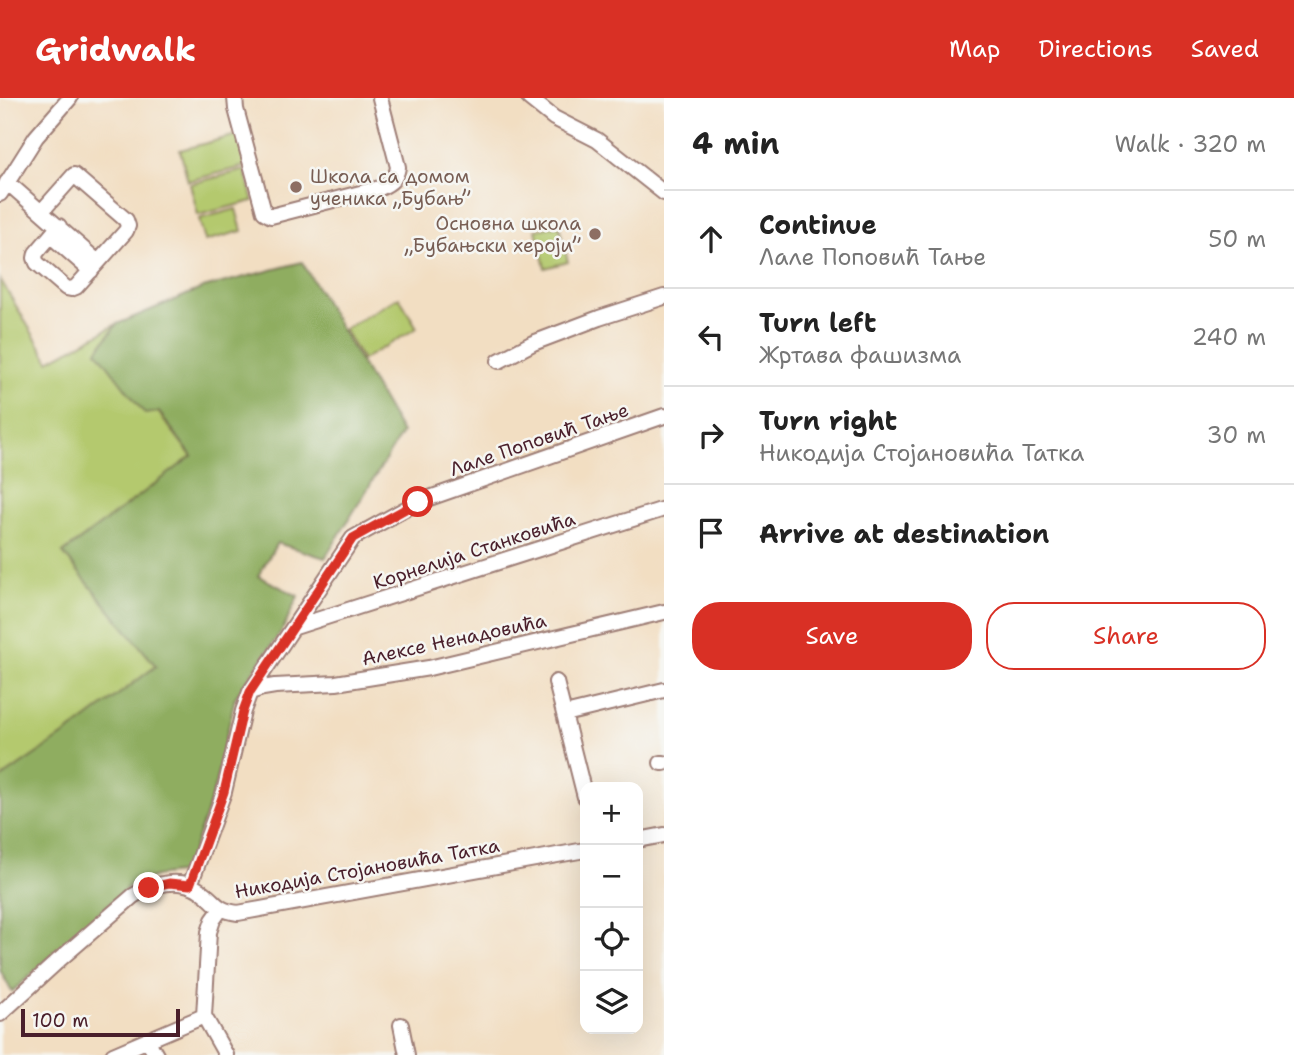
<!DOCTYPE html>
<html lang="en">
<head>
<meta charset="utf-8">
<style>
  :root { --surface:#fff; --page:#f2f2f2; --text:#222; --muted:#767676; --line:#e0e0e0; --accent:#d93025 }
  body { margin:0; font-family:"Shantell Sans",sans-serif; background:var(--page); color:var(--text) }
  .controls { position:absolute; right:21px; bottom:21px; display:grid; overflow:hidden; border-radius:14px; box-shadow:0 7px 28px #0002 }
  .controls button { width:63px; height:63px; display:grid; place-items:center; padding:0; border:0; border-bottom:2px solid var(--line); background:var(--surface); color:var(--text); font:35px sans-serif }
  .scale { position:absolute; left:21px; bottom:18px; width:159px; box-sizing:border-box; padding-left:7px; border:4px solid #4a1f2b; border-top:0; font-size:19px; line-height:24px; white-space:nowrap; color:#4a1f2b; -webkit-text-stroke:5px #f6f6f2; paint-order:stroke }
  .stop { position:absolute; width:21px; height:21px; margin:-16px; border:5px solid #d93025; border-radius:50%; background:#fff }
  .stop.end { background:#d93025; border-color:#fff; box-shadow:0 2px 7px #0008 }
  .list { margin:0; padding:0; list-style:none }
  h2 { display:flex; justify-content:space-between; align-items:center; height:91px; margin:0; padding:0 28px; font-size:30px }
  h2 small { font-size:23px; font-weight:400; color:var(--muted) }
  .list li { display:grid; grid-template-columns:46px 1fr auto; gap:21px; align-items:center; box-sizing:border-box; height:98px; padding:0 28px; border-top:2px solid var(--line) }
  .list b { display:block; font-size:26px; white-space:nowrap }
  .list p { margin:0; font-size:23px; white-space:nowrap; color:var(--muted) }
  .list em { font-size:23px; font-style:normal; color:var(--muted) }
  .actions { display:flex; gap:14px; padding:21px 28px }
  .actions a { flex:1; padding:16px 0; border:2px solid var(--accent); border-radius:28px; text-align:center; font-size:24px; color:var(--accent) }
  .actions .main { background:var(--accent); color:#fff }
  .icon { flex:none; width:38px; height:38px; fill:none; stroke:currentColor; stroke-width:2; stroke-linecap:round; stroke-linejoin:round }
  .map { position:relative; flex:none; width:664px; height:957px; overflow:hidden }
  header { display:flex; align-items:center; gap:42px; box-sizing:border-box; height:98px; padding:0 35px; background:var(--accent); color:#fff }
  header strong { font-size:33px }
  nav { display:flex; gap:38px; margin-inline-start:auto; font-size:24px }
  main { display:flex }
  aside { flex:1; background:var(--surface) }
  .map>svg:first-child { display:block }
  .green { fill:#b4c96e; stroke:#7f744c; stroke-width:2 }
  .forest { fill:#8fad61; stroke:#6c6646; stroke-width:2 }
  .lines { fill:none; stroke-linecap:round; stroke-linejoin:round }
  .minor-casing { stroke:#9e7e76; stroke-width:18 }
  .minor { stroke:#fff; stroke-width:14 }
  .route { stroke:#d93025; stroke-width:9 }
  .education-dot { fill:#8d6e63; stroke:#f6f6f2; stroke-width:2.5 }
  .labels { text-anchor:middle; stroke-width:5; stroke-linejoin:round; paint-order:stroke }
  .education-label { font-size:19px; fill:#785e54; stroke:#f6f6f2; text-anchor:start }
  .street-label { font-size:19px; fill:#4a1f2b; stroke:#f6f6f2 }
</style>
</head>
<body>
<header>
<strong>Gridwalk</strong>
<nav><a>Map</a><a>Directions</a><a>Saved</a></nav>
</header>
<main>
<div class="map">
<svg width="664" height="957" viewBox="0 0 664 957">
  <rect width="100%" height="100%" fill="#f6f6f2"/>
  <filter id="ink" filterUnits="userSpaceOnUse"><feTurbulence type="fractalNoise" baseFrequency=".0143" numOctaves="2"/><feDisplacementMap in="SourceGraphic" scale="14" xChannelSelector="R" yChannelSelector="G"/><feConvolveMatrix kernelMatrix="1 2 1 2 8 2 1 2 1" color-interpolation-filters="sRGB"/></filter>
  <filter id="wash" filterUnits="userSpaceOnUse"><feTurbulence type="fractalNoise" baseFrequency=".00686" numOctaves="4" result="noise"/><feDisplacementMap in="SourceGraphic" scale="28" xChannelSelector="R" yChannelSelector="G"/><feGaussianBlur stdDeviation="1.57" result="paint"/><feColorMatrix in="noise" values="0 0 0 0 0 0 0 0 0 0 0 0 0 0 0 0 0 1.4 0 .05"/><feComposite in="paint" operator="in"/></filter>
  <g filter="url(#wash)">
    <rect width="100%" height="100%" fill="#f2dec2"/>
    <!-- green -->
    <path class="green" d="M241 36 250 67 188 83 180 52Z
      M245 72 253 103 198 117 190 86Z
      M236 111 242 133 205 143 199 121Z
      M559 127 568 164 545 170 536 132Z
      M0 181 49 263 117 226 97 253 158 314 192 359 63 455 157 568 77 628 0 681Z
      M399 199 417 230 362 262 344 231Z"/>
    <!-- forest -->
    <path class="forest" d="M302 164 402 335 325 460 277 445 258 478 298 498 283 531 235 600 213 696 185 774 155 778 128 789 12 894 0 872V681L77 628 156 568 63 455 192 358 159 314 145 316 97 253 117 226 203 190Z"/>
  </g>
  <g filter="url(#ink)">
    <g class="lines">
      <!-- minor casing -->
      <g class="minor-casing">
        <path id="minor" d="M235 0 236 11 264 114 271 118 380 90C391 85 396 81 398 69L380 0
          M529 0 554 20 597 42 664 95
          M7 84 98 164
          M0 96 36 39 70 0
          M42 113 74 77 126 122 128 128 126 133 76 189 71 191 66 190 37 165 35 160 36 155 59 128
          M51 138 91 173
          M499 263 533 245 599 220 664 199
          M295 529 664 411
          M556 584 585 699
          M250 594 263 590 275 588 336 585 429 570 664 514
          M565 616 664 592
          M661 665H664
          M638 742 664 737
          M190 787 224 694 243 613 250 594 353 440 418 404 664 318
          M221 811 213 822 209 834 204 918 226 957
          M0 916 59 862 133 798C152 786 180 778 201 793 217 804 215 812 238 815L585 752
          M401 927 407 957
          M147 942 156 957
          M113 957 204 918"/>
      </g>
      <!-- minor -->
      <use href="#minor" class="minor"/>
    </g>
  </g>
  <g class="lines" filter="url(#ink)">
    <!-- route -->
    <path class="route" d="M149 790 169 785 190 787 224 694 243 613 250 594 353 440 418 404"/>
  </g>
  <!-- markers -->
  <g class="education-dot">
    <circle cx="296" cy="89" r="7"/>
    <circle cx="595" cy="136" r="7"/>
  </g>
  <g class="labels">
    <!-- education labels -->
    <g class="education-label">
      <text x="310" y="85">Школа са домом<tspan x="310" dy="22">ученика „Бубањ”</tspan></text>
      <text x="581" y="132" text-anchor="end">Основна школа<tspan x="581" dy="22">„Бубањски хероји”</tspan></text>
    </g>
    <!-- street labels -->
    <g class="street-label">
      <text transform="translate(539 341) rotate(-19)" y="7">Лале Поповић Тање</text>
      <text transform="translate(474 452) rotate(-18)" y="7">Корнелија Станковића</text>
      <text transform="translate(454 541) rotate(-12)" y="7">Алексе Ненадовића</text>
      <text transform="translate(367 770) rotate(-10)" y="7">Никодија Стојановића Татка</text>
    </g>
  </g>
</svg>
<div class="controls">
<button>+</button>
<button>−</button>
<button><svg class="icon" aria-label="locate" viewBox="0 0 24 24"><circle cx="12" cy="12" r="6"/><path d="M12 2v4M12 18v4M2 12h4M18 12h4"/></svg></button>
<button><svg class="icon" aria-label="layers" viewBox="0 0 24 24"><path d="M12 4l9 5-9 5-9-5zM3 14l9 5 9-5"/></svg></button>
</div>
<div class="scale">100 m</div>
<div class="stop" style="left:418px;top:404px"></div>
<div class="stop end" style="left:149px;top:790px"></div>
</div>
<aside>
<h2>4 min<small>Walk · 320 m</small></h2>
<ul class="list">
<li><svg class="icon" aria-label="ahead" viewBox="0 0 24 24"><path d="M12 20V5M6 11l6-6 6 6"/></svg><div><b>Continue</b><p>Лале Поповић Тање</p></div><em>50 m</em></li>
<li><svg class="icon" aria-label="left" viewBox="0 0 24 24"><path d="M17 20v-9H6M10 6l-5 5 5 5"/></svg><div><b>Turn left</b><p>Жртава фашизма</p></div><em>240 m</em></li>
<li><svg class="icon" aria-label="right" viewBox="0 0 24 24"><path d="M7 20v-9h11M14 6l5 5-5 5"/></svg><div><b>Turn right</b><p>Никодија Стојановића Татка</p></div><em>30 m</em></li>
<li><svg class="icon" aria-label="arrive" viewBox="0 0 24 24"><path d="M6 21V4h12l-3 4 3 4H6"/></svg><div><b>Arrive at destination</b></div></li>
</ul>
<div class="actions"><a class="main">Save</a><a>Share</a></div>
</aside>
</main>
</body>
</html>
